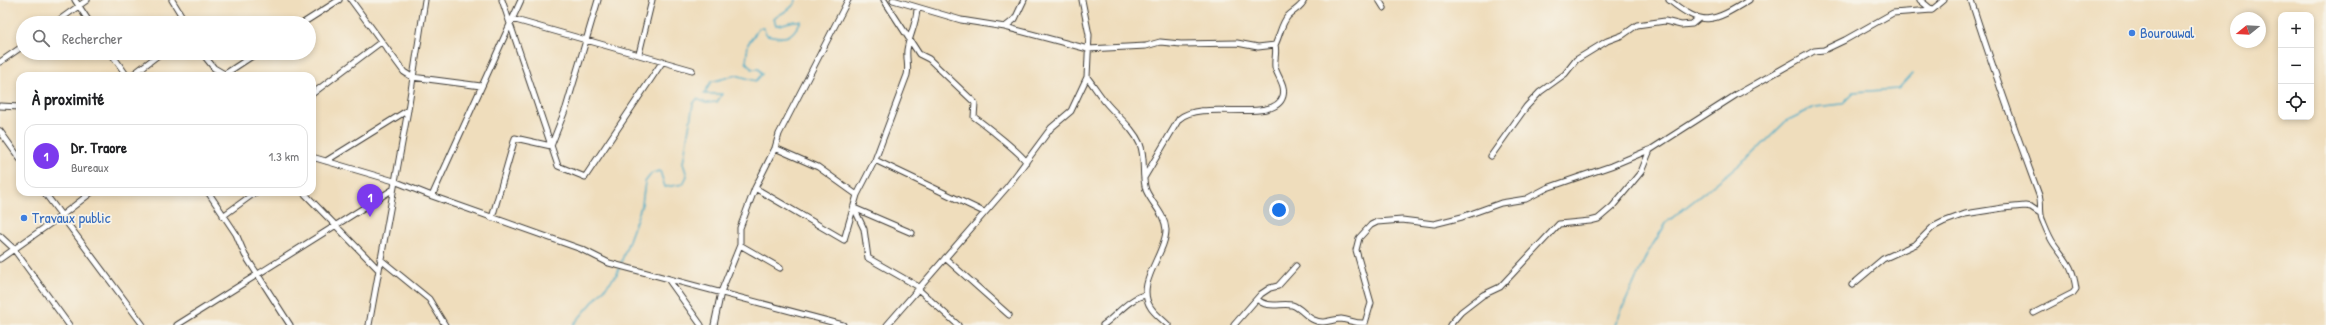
<!DOCTYPE html>
<html lang="fr">
<head>
<meta charset="utf-8">
<style>
  :root { --surface:#fff; --page:#f2f2f2; --text:#202124; --muted:#757577; --line:#e0e0e0; --accent:#7c3aed }
  body { margin:0; font-family:"Patrick Hand",sans-serif; background:var(--page); color:var(--text) }
  .controls { position:absolute; right:12px; top:12px; display:grid; overflow:hidden; border-radius:8px; box-shadow:0 2px 6px #0003 }
  .controls button { width:36px; height:36px; display:grid; place-items:center; padding:0; border:0; border-bottom:1px solid var(--line); background:var(--surface); color:var(--text); font:20px sans-serif }
  .compass { position:absolute; left:2230px; top:12px; width:36px; height:36px; border-radius:50%; background:var(--surface); box-shadow:0 2px 6px #0003; rotate:252deg }
  .you { position:absolute; left:1279px; top:210px; width:14px; height:14px; margin:-10px; border:3px solid #fff; border-radius:50%; background:#1a73e8; box-shadow:0 0 0 6px #1a73e833 }
  .badge { display:grid; place-items:center; width:26px; height:26px; border-radius:50%; background:var(--accent); color:#fff; font-size:13px; font-weight:700 }
  .pin { position:absolute; translate:-50% -33px; filter:drop-shadow(0 1px 2px #0008) }
  .pin::after { content:''; position:absolute; top:21px; width:14px; height:12px; background:inherit; clip-path:polygon(0 0,100% 0,50% 100%) }
  .list { margin:0; padding:0; list-style:none }
  h2 { display:flex; justify-content:space-between; align-items:center; height:52px; margin:0; padding:0 16px; font-size:17px }
  h2 small { font-size:13px; font-weight:400; color:var(--muted) }
  .list li { display:grid; grid-template-columns:26px 1fr auto; gap:12px; align-items:center; box-sizing:border-box; height:64px; margin:0 8px 8px; padding:0 8px; border:1px solid var(--line); border-radius:12px }
  .list b { display:block; font-size:15px; white-space:nowrap }
  .list p { margin:0; font-size:13px; white-space:nowrap; color:var(--muted) }
  .list em { font-size:13px; font-style:normal; color:var(--muted) }
  .icon { flex:none; width:22px; height:22px; fill:none; stroke:currentColor; stroke-width:2; stroke-linecap:round; stroke-linejoin:round }
  .map { position:relative; flex:none; width:2326px; height:325px; overflow:hidden }
  .search { position:absolute; background:var(--surface); box-shadow:0 2px 6px #0003; left:16px; top:16px; width:300px; height:44px; display:flex; align-items:center; gap:10px; box-sizing:border-box; padding:0 14px; border-radius:22px; color:var(--muted); font-size:15px }
  .panel { position:absolute; background:var(--surface); box-shadow:0 2px 6px #0003; left:16px; top:72px; width:300px; height:124px; border-radius:12px }
  .map>svg:first-child { display:block }
  .lines { fill:none; stroke-linecap:round; stroke-linejoin:round }
  .stream { stroke:#46a9c5; stroke-width:1.5 }
  .minor-casing { stroke:#3c3934; stroke-width:7 }
  .minor { stroke:#fff; stroke-width:5 }
  .shop-dot { fill:#3f7fe0; stroke:#f7f3e8; stroke-width:1.5 }
  .labels { text-anchor:middle; stroke-width:3.5; stroke-linejoin:round; paint-order:stroke }
  .shop-label { font-size:15px; fill:#366cbe; stroke:#f7f3e8; text-anchor:start }
</style>
</head>
<body>
<div class="map">
<svg width="2326" height="325" viewBox="0 0 2326 325">
  <rect width="100%" height="100%" fill="#f7f3e8"/>
  <filter id="ink" filterUnits="userSpaceOnUse"><feTurbulence type="fractalNoise" baseFrequency=".025" numOctaves="2"/><feDisplacementMap in="SourceGraphic" scale="8" xChannelSelector="R" yChannelSelector="G"/><feConvolveMatrix kernelMatrix="1 2 1 2 8 2 1 2 1" color-interpolation-filters="sRGB"/></filter>
  <filter id="wash" filterUnits="userSpaceOnUse"><feTurbulence type="fractalNoise" baseFrequency=".012" numOctaves="4" result="noise"/><feDisplacementMap in="SourceGraphic" scale="16" xChannelSelector="R" yChannelSelector="G"/><feGaussianBlur stdDeviation="0.9" result="paint"/><feColorMatrix in="noise" values="0 0 0 0 0 0 0 0 0 0 0 0 0 0 0 0 0 1.4 0 .05"/><feComposite in="paint" operator="in"/></filter>
  <g filter="url(#wash)">
    <rect width="100%" height="100%" fill="#efddbc"/>
    <g class="lines">
      <!-- stream -->
      <path class="stream" d="M573 325 617 274 642 204 645 182 652 173 660 171 665 187 683 184 687 176 683 163 693 104 697 99 706 103 717 102 722 94H704L711 82 736 75 756 81 762 74 759 69H752L746 62 748 44 759 28H763L767 35C786 39 791 39 801 21 792 19 785 25 776 25L774 19C781 12 793 10 796 0
        M1615 325 1647 254 1667 222 1753 154 1786 121 1815 107 1842 104 1854 92 1898 89 1912 74"/>
    </g>
  </g>
  <g filter="url(#ink)">
    <g class="lines">
      <!-- minor casing -->
      <g class="minor-casing">
        <path id="minor" d="M75 0 90 23
          M172 0 186 23
          M351 0 404 72 412 77 481 86
          M502 0 558 166 585 177 663 61
          M884 0 919 54 929 59 975 103 974 117C984 124 1023 155 1026 162
          M893 0 961 20 1005 27 1088 49 1146 46 1160 42 1181 44 1237 43 1258 47 1275 45C1280 35 1281 24 1288 16 1294 10 1302 7 1304 0
          M1379 0 1384 8
          M1669 0C1703 27 1712 23 1749 0
          M1920 0 1932 10
          M1971 0C1992 66 2015 130 2039 195 2042 203 2039 211 2042 219 2045 226 2049 237 2054 244 2066 261 2073 266 2076 289L2073 293 2034 313
          M512 19 692 70
          M55 23 87 0
          M303 23 339 0
          M1005 27 1015 19 1024 0
          M111 53 127 76
          M202 53 214 68 226 75
          M639 54 652 0
          M0 62 23 46
          M131 76 161 53
          M222 76 257 53
          M1087 77C1094 86 1100 96 1107 104 1119 118 1133 128 1140 144 1146 158 1141 175 1146 190 1152 204 1165 214 1166 230 1166 254 1134 284 1151 308 1155 314 1163 320 1168 325
          M312 94 381 42
          M0 106 20 107
          M0 131 20 159
          M775 148 818 167 857 195
          M1491 156 1526 107 1540 92 1565 74 1576 60 1607 41 1623 35 1637 25 1665 21 1681 25 1692 24 1698 19
          M312 157 394 181 432 196 581 249 609 263 843 325
          M875 160 984 212
          M326 161 408 110
          M1144 178 1179 119C1203 98 1275 125 1283 96 1286 85 1277 76 1275 67 1274 59 1277 52 1275 45
          M755 188 844 240 857 195 875 160 907 75C909 67 906 59 907 50 909 36 917 23 917 8
          M44 192 143 325
          M208 192 236 234 245 255 290 325
          M303 192 378 269
          M432 196 521 0
          M854 208 864 229 868 258 919 287
          M854 208 912 233
          M223 216 256 192
          M492 218 515 138 551 146 566 108 598 0
          M0 236 13 248 69 325
          M740 245 780 268
          M945 258 1009 315
          M0 259 61 216 92 192
          M380 259 429 299 445 325
          M668 279 701 325
          M1852 285 1883 259 1916 244 1933 227 1943 222 1965 214 2003 208 2025 206 2031 207 2040 213
          M918 289 958 325
          M1257 299C1267 309 1280 303 1292 305 1300 307 1306 317 1314 320 1324 325 1332 319 1341 319 1350 320 1356 324 1365 323L1371 303 1356 250 1359 238 1371 225 1377 222 1402 220 1434 224 1462 217 1501 203 1526 199 1547 188 1611 166 1649 150
          M177 325 392 190
          M369 325 408 110 425 0
          M714 325 721 292 740 245V228L755 188 775 148 779 134 848 0
          M887 325 1008 186 1051 128 1071 111 1087 77 1089 35 1082 0
          M1103 325C1116 316 1130 297 1146 295
          M1234 325 1261 294 1270 288 1278 286 1296 266
          M1450 325 1461 312 1483 295 1500 287 1559 224 1590 221 1598 219 1612 207 1641 172 1650 150 1736 95 1814 51 1824 50 1845 40 1893 13 1932 10 1944 0"/>
      </g>
      <!-- minor -->
      <use href="#minor" class="minor"/>
    </g>
  </g>
  <!-- markers -->
  <g class="shop-dot">
    <circle cx="2132" cy="33" r="4"/>
    <circle cx="24" cy="218" r="4"/>
  </g>
  <g class="labels">
    <!-- shop labels -->
    <g class="shop-label">
      <text x="2140" y="38">Bourouwal</text>
      <text x="32" y="223">Travaux public</text>
    </g>
  </g>
</svg>
<div class="controls">
<button>+</button>
<button>−</button>
<button><svg class="icon" aria-label="locate" viewBox="0 0 24 24"><circle cx="12" cy="12" r="6"/><path d="M12 2v4M12 18v4M2 12h4M18 12h4"/></svg></button>
</div>
<svg class="compass" viewBox="-18 -18 36 36"><path d="M0-13l5 13h-10z" fill="#e53935"/><path d="M0 13l5-13h-10z" fill="#757577"/></svg>
<div class="you"></div>
<div class="pin badge" style="left:370px;top:217px">1</div>
<div class="search"><svg class="icon" aria-label="search" viewBox="0 0 24 24"><circle cx="10" cy="10" r="6"/><path d="M15 15l6 6"/></svg>Rechercher</div>
<section class="panel">
<h2>À proximité<small></small></h2>
<ul class="list">
<li><span class="badge">1</span><div><b>Dr. Traore</b><p>Bureaux</p></div><em>1.3 km</em></li>
</ul>
</section>
</div>
</body>
</html>
